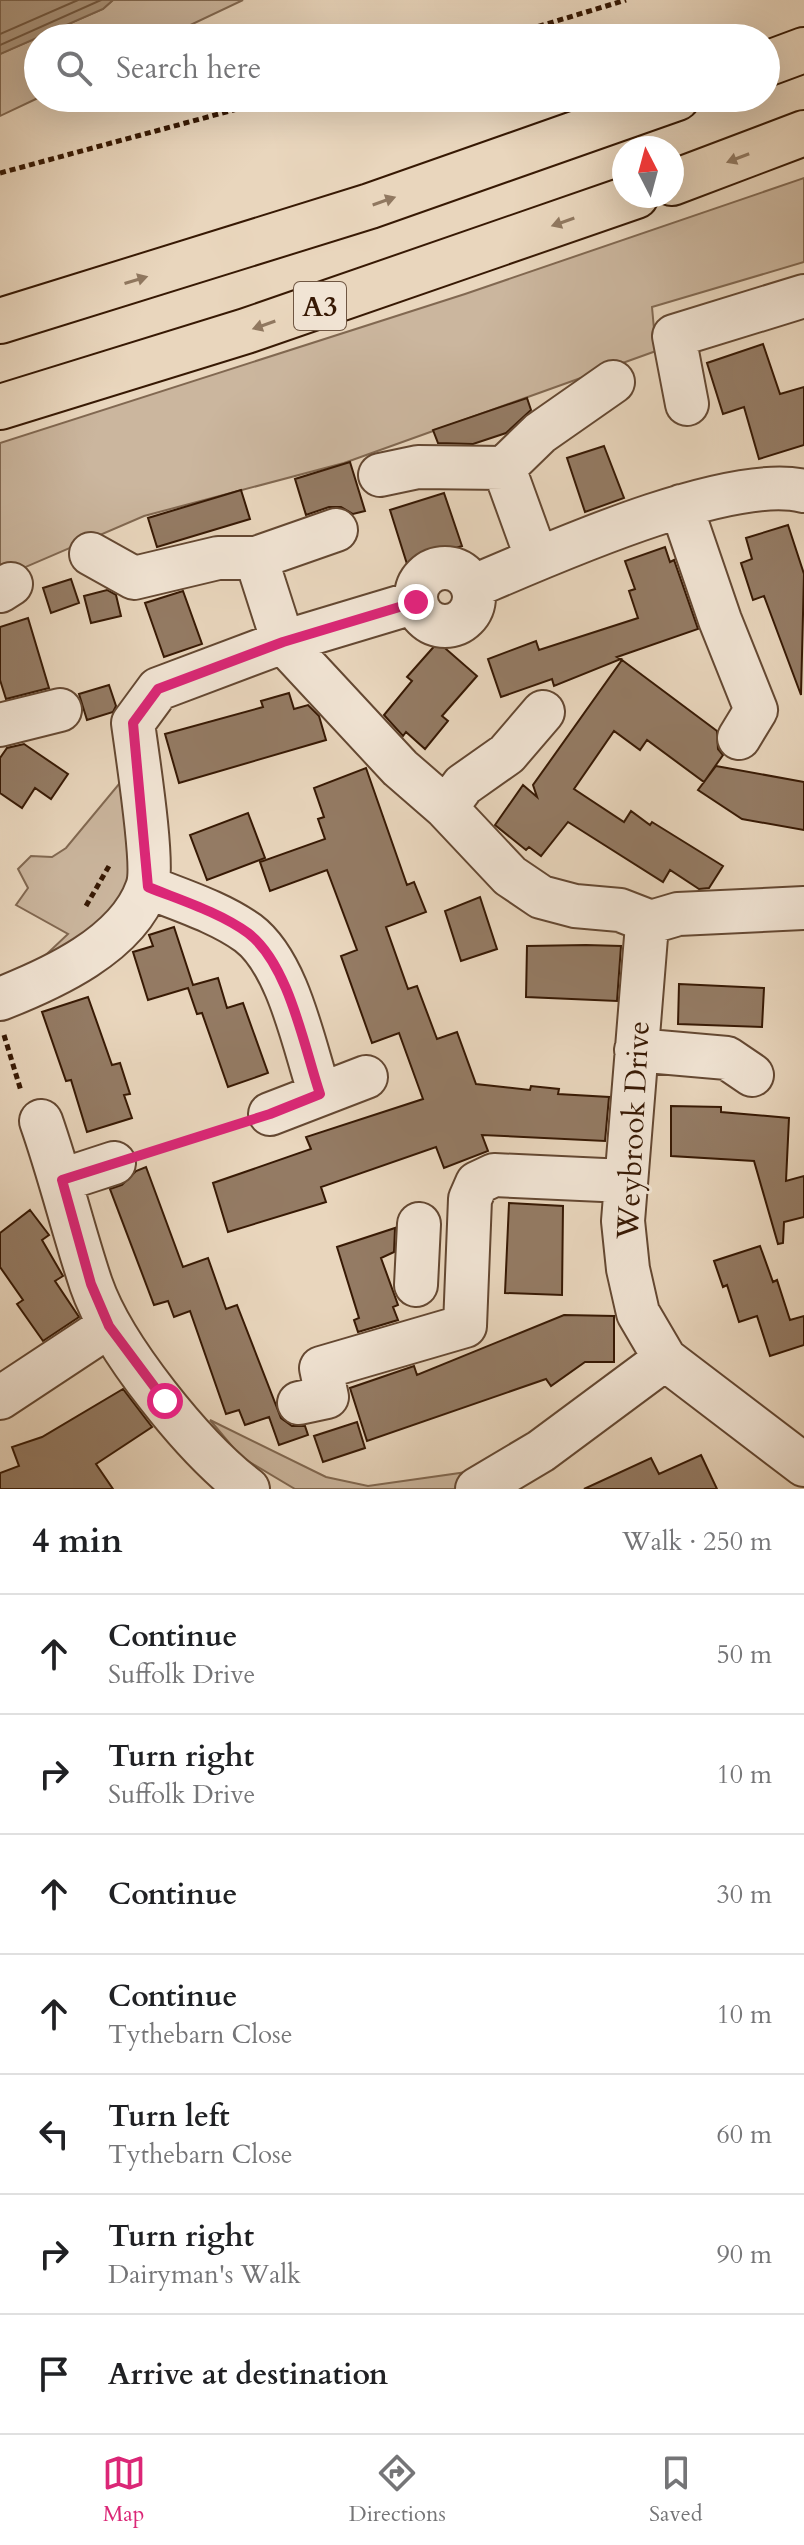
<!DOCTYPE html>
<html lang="en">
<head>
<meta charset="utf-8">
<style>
  :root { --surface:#fff; --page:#f6f6f6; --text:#202124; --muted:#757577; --line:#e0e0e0; --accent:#db2777 }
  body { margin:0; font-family:Cardo,serif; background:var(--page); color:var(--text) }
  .compass { position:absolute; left:612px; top:136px; width:72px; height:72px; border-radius:50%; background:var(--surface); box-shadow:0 8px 32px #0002; rotate:354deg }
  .stop { position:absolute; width:24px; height:24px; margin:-18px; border:6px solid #db2777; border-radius:50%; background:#fff }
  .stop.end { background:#db2777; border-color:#fff; box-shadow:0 2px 8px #0008 }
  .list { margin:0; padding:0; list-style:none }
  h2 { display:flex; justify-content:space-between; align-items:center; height:104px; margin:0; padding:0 32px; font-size:34px }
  h2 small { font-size:26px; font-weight:400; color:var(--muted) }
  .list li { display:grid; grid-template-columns:52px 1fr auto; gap:24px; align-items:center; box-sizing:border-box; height:120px; padding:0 32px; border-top:2px solid var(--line) }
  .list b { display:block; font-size:30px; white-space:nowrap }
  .list p { margin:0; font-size:26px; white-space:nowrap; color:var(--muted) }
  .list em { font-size:26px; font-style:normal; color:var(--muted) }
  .icon { flex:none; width:44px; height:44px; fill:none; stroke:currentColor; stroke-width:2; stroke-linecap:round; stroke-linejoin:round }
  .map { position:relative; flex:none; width:804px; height:1489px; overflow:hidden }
  .search { position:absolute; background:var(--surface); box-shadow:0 8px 32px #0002; left:24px; right:24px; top:24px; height:88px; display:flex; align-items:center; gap:20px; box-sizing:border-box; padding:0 28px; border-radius:44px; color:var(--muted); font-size:30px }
  .sheet { height:944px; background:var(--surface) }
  nav { display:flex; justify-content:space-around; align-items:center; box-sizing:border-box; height:112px; border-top:2px solid var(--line); background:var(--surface); font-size:22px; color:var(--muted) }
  nav a { display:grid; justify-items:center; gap:4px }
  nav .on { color:var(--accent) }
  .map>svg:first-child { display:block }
  .green { fill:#cbb69e; stroke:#816851; stroke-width:2 }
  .water { fill:#ac967e; stroke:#7d644d; stroke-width:2 }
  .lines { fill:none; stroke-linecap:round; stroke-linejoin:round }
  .shore { stroke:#725841; stroke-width:2 }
  .building { fill:#947b64; stroke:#371904; stroke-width:2 }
  .minor-casing { stroke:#644832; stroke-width:46 }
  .highway-casing { stroke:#371904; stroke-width:48 }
  .path { stroke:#371904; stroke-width:5; stroke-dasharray:6 4; stroke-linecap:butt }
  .minor { stroke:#f1e4d4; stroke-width:42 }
  .highway { stroke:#e9d6bd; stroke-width:44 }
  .oneway { fill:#907860 }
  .route { stroke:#db2777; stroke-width:10 }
  .labels { text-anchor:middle; stroke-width:6; stroke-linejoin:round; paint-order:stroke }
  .shield { fill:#f1e4d4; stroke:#6f5642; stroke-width:2 }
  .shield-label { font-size:28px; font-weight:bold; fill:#371904 }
  .street-label { font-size:30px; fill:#371904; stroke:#f1e4d4 }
</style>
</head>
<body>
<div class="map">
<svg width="804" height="1489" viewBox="0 0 804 1489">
  <rect width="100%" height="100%" fill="#e9d6bd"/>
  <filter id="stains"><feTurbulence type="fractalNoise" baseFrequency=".0025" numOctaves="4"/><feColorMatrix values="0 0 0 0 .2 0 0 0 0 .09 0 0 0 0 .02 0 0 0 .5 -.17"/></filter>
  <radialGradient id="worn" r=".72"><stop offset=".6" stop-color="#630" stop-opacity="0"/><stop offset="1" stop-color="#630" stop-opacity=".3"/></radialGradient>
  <!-- green -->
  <path class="green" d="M113 0H243L163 38H38V98L0 116V54L103 9Z
    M804 178V262L652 307 656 351 344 463 144 516 0 578V443L465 294Z
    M124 778 140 857 103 935 32 968 68 934 16 905 28 888 18 869 31 856 52 857 66 848Z
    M210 1420 326 1477 368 1486 467 1472 464 1489H295L241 1457Z"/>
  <!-- water -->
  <path class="water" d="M0 0H113L103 9 0 54Z"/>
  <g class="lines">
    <!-- shore -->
    <path class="shore" d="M0 34 78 0
      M0 45 101 0"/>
  </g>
  <!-- building -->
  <path class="building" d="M763 344 780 394 804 387V445L759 459 744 407 723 414 707 363Z
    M527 398 531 410 506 433 473 444 438 443 433 430Z
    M604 446 624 498 585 512 567 458Z
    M350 462 365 511 353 514 341 507H329L306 515 295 479Z
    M241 490 250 519 157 547 148 518Z
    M444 493 462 546 407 564 390 510Z
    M788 525 804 574 801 695 764 596 753 600 741 563 752 559 746 538Z
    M665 547 670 562 674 560 698 629 617 657 621 659 554 686 552 679 501 697 488 659 536 641 539 650 638 618 629 591 635 589 625 561Z
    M71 579 79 603 51 613 43 588Z
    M107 590 116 595 121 616 91 623 84 596Z
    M183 591 202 644 164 657 145 603Z
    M28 618 49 688 6 699 0 680V627Z
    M438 642 477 676 442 716 448 721 425 749 406 732 403 736 384 715 412 681 407 677Z
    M622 660 717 731 718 749 723 755 704 782 647 740 640 750 614 731 574 789 624 822 631 811 650 825 652 822 723 866 709 888 699 889 670 870 663 882 568 822 541 856 529 847 526 850 495 825 523 785 537 797 533 785Z
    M109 685 116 706 113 712 87 720 79 694Z
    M289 693 294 709 308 705 319 716 326 740 179 783 165 734 263 707 261 701Z
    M24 744 68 774 51 799 35 788 22 808 0 793V758L7 748Z
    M716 766 804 782V830L742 819 698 790Z
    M366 768 407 885 414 882 426 912 386 927 408 989 417 986 437 1039 457 1032 476 1084 530 1090 531 1086 559 1089 558 1094 609 1097 605 1141 482 1135 488 1151 444 1168 436 1147 321 1187 326 1202 228 1232 213 1183 311 1149 306 1137 423 1099 399 1033 372 1043 341 956 357 950 327 870 270 891 260 862 325 839 318 819 324 817 314 788Z
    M248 813 265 858 207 880 190 835Z
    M480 897 497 949 461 961 445 911Z
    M174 927 193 985 218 978 227 1008 243 1003 268 1073 228 1087 202 1013 197 1014 188 988 148 1000 133 952 153 946 149 935Z
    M586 945 621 946 617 1001 526 997 527 946Z
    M679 984 764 988 762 1027 678 1024Z
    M88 997 112 1065 120 1063 130 1094 124 1095 132 1118 87 1132 71 1080 66 1081 42 1012Z
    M671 1106 721 1107V1112L789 1118 786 1181 804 1176V1217L784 1222 783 1243 778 1244 754 1161 671 1156Z
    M146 1167 183 1267 208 1258 226 1309 237 1305 281 1418 292 1426H305L308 1435 279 1445 269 1417 245 1425 239 1410 226 1414 190 1311 174 1317 168 1301 154 1305 110 1189 122 1185 136 1171Z
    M509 1203 563 1206 562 1295 505 1293Z
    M30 1210 49 1235 42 1240 63 1276 55 1281 79 1317 43 1341 17 1304 23 1300 0 1267V1233Z
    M395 1228 394 1252 381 1258 398 1305 393 1307 398 1320 358 1332 354 1320 359 1318 337 1247Z
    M760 1246 773 1282 777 1280 790 1320 804 1316V1345L770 1356 757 1316 739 1322 727 1285 723 1287 714 1261Z
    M564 1315 614 1316V1362H585L551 1386 546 1379 367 1441 350 1388 414 1366 417 1375Z
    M123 1389 152 1427 96 1464 113 1489H0V1473L19 1466 12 1447 42 1437Z
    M357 1422 365 1448 323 1462 314 1436Z
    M701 1455 717 1489H584L651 1458 659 1474Z"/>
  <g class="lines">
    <!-- minor casing -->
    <g class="minor-casing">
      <path id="minor" d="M687 404 674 336 804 296
        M380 475 418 467 504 468
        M681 506 720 620 756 710 739 738
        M91 554 134 578 218 558H256L283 642 400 768 446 808
        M256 558 336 530
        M537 559 504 468 540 433 613 382
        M416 597a29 29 0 1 1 58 0a29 29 0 1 1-58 0Z
        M472 587C547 555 728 473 804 491
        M0 591 11 584
        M543 712 507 754 463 785 446 808 510 876 541 897 575 906 620 910 651 922
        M0 725 60 710
        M148 887C180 900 219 912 248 933 289 964 304 1047 320 1094
        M804 908 678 914 651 922 646 937 623 1221 628 1269 638 1313 665 1359 804 1465
        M0 999C51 979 127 945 147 888 155 867 137 753 133 723L158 689 283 642 416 602
        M636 1050 727 1058 752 1075
        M270 1114 366 1077
        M41 1121C60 1175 73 1230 91 1284 113 1348 194 1448 248 1489
        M62 1180 114 1163
        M416 1285 419 1224
        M0 1398 109 1326
        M299 1403 327 1397 321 1368 465 1326 470 1199 477 1183 494 1175 625 1181
        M477 1489 541 1451 665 1359"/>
    </g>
    <!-- highway casing -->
    <g class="highway-casing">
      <path id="highway" d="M766 64 804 50
        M672 183 804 133
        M0 321 370 206 677 98
        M0 407 246 331 636 196"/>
    </g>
    <!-- path -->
    <path class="path" d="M500 38 626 0
      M0 173 278 98
      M86 906 109 866
      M4 1035 21 1091
      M149 1152 235 1125"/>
    <!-- minor -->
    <use href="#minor" class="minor"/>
    <!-- highway -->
    <use href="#highway" class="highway"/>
  </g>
  <!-- one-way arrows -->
  <defs><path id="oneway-solid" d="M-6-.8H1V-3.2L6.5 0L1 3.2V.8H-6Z" transform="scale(2)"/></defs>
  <g class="oneway">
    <use href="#oneway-solid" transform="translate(738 158) rotate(159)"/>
    <use href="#oneway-solid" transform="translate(384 201) rotate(-19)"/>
    <use href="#oneway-solid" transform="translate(563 222) rotate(161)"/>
    <use href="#oneway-solid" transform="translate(136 280) rotate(-17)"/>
    <use href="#oneway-solid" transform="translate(264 325) rotate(161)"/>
  </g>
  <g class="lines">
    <!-- route -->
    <path class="route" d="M165 1401 109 1326 91 1284 62 1180 270 1114 320 1094C304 1047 289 964 248 933 219 912 180 900 148 887L133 723 158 689 283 642 416 602"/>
  </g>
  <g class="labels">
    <!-- shield labels -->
    <rect class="shield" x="294" y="282" width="52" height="48" rx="6"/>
    <g class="shield-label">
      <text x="320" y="316">A3</text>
    </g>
    <!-- street labels -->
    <g class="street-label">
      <text transform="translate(633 1130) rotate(-87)" y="10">Weybrook Drive</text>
    </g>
  </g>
  <rect width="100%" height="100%" filter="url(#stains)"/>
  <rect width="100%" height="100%" fill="url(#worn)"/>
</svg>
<svg class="compass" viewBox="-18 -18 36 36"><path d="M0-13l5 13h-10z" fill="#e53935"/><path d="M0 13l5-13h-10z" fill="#757577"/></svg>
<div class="stop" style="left:165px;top:1401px"></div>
<div class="stop end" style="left:416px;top:602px"></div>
<div class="search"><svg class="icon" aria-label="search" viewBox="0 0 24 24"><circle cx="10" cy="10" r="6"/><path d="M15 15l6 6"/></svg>Search here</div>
</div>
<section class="sheet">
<h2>4 min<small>Walk · 250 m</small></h2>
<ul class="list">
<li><svg class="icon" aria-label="ahead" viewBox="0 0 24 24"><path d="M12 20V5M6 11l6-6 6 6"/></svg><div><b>Continue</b><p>Suffolk Drive</p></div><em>50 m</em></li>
<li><svg class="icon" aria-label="right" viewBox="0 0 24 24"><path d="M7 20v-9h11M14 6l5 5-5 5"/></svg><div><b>Turn right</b><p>Suffolk Drive</p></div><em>10 m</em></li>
<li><svg class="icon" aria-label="ahead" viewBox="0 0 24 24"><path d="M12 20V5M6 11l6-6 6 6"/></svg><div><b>Continue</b></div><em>30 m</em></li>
<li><svg class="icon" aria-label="ahead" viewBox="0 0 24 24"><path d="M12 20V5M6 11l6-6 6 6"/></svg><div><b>Continue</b><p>Tythebarn Close</p></div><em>10 m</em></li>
<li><svg class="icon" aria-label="left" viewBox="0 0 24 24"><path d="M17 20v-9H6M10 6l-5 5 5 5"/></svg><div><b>Turn left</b><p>Tythebarn Close</p></div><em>60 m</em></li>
<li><svg class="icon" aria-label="right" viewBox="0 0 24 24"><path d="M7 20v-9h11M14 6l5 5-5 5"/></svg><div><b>Turn right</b><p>Dairyman's Walk</p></div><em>90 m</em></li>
<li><svg class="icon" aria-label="arrive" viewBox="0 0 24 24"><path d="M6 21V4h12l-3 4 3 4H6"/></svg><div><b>Arrive at destination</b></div></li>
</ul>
</section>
<nav>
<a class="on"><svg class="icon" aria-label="map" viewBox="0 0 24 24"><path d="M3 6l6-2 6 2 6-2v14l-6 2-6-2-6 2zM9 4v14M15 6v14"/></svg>Map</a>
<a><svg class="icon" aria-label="directions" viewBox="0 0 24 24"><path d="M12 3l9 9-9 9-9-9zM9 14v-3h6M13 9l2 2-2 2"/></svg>Directions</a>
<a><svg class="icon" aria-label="saved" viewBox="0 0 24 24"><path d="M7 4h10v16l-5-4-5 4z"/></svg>Saved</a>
</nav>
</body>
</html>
